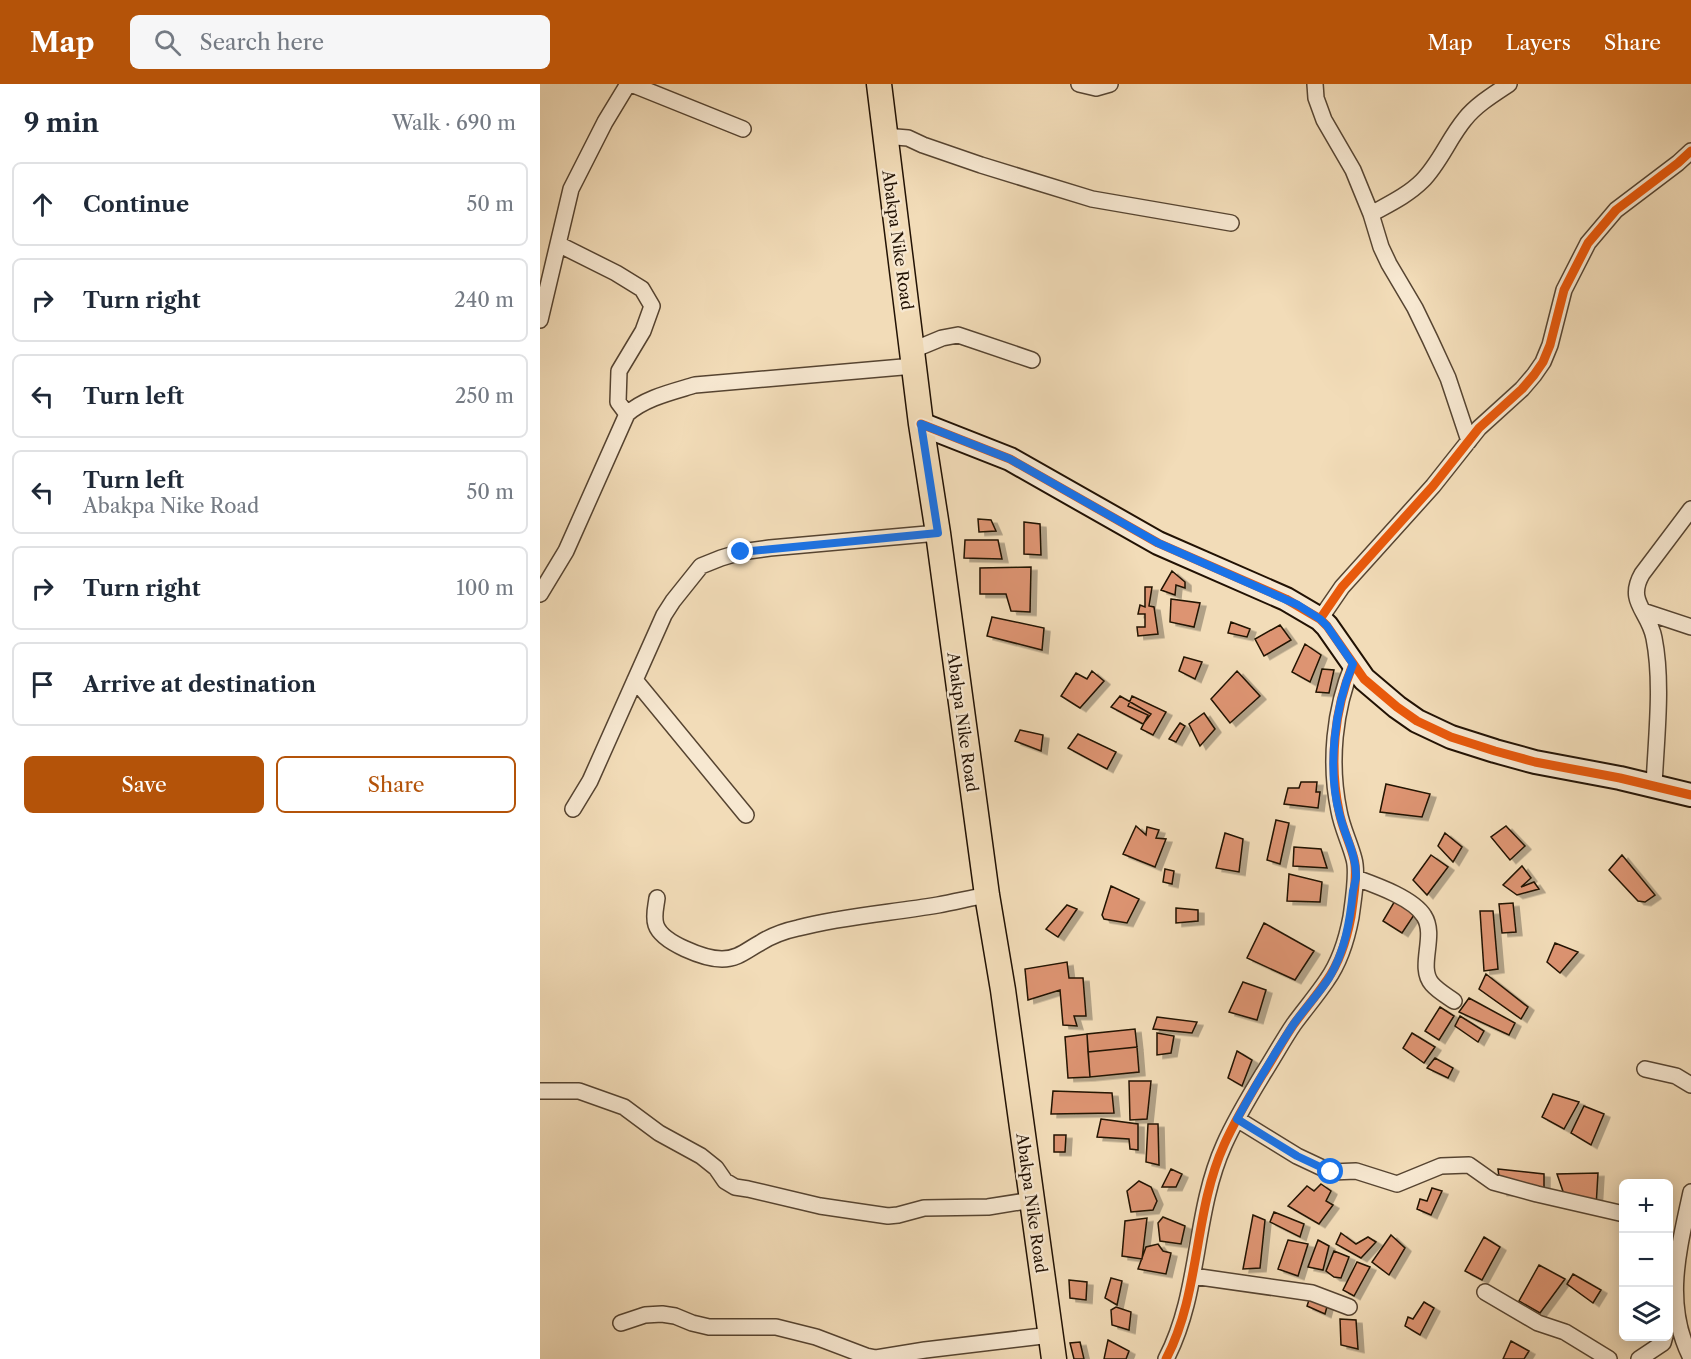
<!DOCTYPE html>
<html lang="en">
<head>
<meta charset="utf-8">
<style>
  :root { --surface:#fff; --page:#f6f6f7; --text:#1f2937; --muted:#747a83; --line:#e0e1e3; --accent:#b45309 }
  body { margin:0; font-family:"Libre Caslon Text",serif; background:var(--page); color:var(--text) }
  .controls { position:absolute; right:18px; bottom:18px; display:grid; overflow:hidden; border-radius:9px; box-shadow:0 3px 15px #0003 }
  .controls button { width:54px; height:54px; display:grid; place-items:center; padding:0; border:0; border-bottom:2px solid var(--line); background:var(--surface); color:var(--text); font:30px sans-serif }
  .stop { position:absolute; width:18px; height:18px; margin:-14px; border:4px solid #1a73e8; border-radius:50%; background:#fff }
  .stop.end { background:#1a73e8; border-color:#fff; box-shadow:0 2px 6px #0008 }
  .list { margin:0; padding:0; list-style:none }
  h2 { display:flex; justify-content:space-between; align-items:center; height:78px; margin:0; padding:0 24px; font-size:26px }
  h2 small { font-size:20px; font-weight:400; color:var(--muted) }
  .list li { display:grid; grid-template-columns:39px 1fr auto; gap:18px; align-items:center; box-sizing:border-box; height:84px; margin:0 12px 12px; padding:0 12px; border:2px solid var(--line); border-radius:9px }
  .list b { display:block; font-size:22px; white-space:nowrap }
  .list p { margin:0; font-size:20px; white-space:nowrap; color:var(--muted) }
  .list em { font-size:20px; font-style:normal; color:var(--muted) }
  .actions { display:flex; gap:12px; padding:18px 24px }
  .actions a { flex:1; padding:14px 0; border:2px solid var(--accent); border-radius:9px; text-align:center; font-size:21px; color:var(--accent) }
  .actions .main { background:var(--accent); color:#fff }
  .icon { flex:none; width:33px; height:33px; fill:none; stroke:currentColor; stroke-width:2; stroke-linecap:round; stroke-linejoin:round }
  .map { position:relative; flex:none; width:1151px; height:1275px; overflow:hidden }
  header { display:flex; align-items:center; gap:36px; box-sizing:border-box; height:84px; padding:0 30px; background:var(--accent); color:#fff }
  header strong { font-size:28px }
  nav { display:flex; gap:33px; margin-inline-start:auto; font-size:21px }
  .search { width:420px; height:54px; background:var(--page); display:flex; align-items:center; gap:15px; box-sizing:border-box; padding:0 21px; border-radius:9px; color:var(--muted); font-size:22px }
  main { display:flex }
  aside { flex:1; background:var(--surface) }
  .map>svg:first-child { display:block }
  .building { fill:#dd9472; stroke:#221204; stroke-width:1.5; filter:url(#shadow) }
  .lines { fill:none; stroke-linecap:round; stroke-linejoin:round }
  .street-casing { stroke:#564431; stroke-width:18 }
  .secondary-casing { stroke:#221204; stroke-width:26 }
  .primary-casing { stroke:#221204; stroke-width:27 }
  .street { stroke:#f7e8d1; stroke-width:15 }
  .secondary { stroke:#f7e8d1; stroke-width:22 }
  .primary { stroke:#f2dcb8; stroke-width:24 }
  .cycleway-casing { stroke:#f7e8d1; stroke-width:13 }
  .cycleway { stroke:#e8590c; stroke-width:9 }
  .route { stroke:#1a73e8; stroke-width:8 }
  .labels { text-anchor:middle; stroke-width:4.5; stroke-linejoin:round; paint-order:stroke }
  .street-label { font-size:16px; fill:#221204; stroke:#f7e8d1 }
</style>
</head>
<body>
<header>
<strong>Map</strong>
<div class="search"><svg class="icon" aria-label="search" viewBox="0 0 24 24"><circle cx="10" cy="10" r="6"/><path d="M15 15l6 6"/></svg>Search here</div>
<nav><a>Map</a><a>Layers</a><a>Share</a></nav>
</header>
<main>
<aside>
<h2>9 min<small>Walk · 690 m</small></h2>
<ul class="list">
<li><svg class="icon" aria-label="ahead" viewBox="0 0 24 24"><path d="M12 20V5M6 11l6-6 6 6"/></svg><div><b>Continue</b></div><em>50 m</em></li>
<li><svg class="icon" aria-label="right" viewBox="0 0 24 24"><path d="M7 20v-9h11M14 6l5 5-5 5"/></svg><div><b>Turn right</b></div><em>240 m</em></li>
<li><svg class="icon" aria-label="left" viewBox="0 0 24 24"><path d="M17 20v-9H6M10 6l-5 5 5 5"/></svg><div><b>Turn left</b></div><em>250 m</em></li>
<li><svg class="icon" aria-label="left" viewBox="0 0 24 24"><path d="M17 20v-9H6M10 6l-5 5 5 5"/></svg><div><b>Turn left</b><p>Abakpa Nike Road</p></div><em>50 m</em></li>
<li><svg class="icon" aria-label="right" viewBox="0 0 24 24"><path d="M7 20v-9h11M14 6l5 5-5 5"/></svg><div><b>Turn right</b></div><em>100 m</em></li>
<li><svg class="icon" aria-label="arrive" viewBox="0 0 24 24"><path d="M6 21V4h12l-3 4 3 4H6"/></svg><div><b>Arrive at destination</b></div></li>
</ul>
<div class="actions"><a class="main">Save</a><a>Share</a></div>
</aside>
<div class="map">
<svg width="1151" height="1275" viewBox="0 0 1151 1275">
  <defs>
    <filter id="shadow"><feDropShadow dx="6" dy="3.5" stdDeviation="0" flood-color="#0004"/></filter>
  </defs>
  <rect width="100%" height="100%" fill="#f2dcb8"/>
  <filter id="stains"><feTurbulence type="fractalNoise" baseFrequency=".00333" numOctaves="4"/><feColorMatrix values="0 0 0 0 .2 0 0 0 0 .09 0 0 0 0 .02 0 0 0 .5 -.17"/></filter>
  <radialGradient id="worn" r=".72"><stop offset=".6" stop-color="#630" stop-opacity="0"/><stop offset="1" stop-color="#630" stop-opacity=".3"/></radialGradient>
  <!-- building -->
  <path class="building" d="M438 435 451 436 456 447 439 448Z
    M484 438 500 440 501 471 484 470Z
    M425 456H458L462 475 424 474Z
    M491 483 490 528 471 527 466 510H440V484Z
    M632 487 645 498V504L636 501 635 511 621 506Z
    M605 503H612L609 522 614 523 618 550 598 552 597 543H605V530H598L600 521 605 523Z
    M631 515 660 519 654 543 630 538Z
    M452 533 504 544 502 566 447 552Z
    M691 538 710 545 707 553 688 549Z
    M740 541 751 556 724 572 715 555Z
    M765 560 781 571 770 598 752 588Z
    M644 573 662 578 655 595 639 587Z
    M782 585 794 586 789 609 776 608Z
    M552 587 564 597 540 624 521 612 536 589 547 595Z
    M697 587 720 612 690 639 671 615Z
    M580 612 611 630 603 640 571 623Z
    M592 612 626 628 613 651 601 645 608 631 588 622Z
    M664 629 675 645 660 662 649 640Z
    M640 639 645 642 636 658 629 655Z
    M480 646 503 651 501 667 475 657Z
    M538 650 576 668 567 685 528 664Z
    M761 698H777L776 708H780L778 724 744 720 748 704H759Z
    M846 700 890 710 882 733 840 728Z
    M736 736 749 739 740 780 727 776Z
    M596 742 606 751 607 743 619 746 616 754 626 755 615 783 583 770Z
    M966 742 985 762 970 776 951 753Z
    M685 749 703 755 699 788 676 784Z
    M905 749 922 763 913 778 898 762Z
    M754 763 781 765 787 784 753 782Z
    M891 771 908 783 887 811 873 796Z
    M1082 771 1115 811 1105 818 1098 817 1069 786Z
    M982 782 991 794 981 803 994 798 999 805 977 811 963 801Z
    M625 785 634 787 632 800 623 798Z
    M749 790 782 798 780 818 747 817Z
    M571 802 599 815 587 839 564 835 562 831Z
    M856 815 876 828 862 849 843 837Z
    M973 819 976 848 962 849 959 820Z
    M527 821 537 825 518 853 506 845Z
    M636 824 658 826V837L636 839Z
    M940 827H953L958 885 944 887Z
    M724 839 774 867 755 896 707 874Z
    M1015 859 1038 868 1020 889 1007 878Z
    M527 878 529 894H543L546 932H534L537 942 523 941 520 906 488 916 485 885Z
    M946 890 988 923 981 935 939 905Z
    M703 898 726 906 717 936 689 928Z
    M929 914 975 939 969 951 919 928Z
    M900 923 914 932 899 956 885 947Z
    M920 932 944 947 938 958 915 942Z
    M617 933 657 938 652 949 613 945Z
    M595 945 597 963 548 968 547 950Z
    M617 949 634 952 631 969 617 971Z
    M872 949 895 963 884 979 863 964Z
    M547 950 550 993 528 994 525 953Z
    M597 963 599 988 550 993 548 968Z
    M697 967 712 976 702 1002 688 994Z
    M895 974 913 984 908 994 887 984Z
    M589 997H611L607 1035 590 1036Z
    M513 1007 572 1009 574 1029 511 1030Z
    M1013 1010 1039 1018 1024 1045 1002 1033Z
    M1044 1022 1064 1030 1051 1061 1031 1049Z
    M561 1035 598 1040V1066L590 1065 589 1055 557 1053Z
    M608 1040H618L619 1081 606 1078Z
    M514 1051H526L525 1068H514Z
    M631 1085 642 1090 636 1103H622Z
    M958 1085 1004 1090V1108H961Z
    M1058 1089 1056 1123 1026 1116 1017 1090Z
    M599 1097 611 1103 617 1117 613 1126 591 1128 587 1107Z
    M781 1100 791 1107 786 1117 793 1121 779 1140 748 1122 767 1102 774 1107Z
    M892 1104 902 1107 891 1131 877 1125 880 1115 887 1117Z
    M734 1128 764 1140 760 1153 730 1138Z
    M713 1131 725 1136 720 1184 703 1185Z
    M623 1133 645 1142 641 1160 620 1157 618 1139Z
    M607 1134 602 1175 582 1172 585 1137Z
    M801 1149 816 1160 828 1153 836 1158 821 1174 796 1160Z
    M851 1151 865 1164 849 1191 832 1178Z
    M944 1153 960 1163 942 1196 925 1187Z
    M748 1156 768 1160 758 1192 738 1185Z
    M778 1156 789 1162 783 1186 768 1183Z
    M618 1160 623 1167 631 1169 626 1190 598 1185 606 1163Z
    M794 1167 809 1173 801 1194 794 1193 786 1187Z
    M817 1178 830 1183 814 1212 803 1206Z
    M999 1181 1025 1195 1000 1229 979 1217Z
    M1033 1190 1061 1206 1053 1219 1027 1200Z
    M571 1194 582 1197 577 1221 565 1214Z
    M529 1196 547 1198 546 1216 530 1214Z
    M770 1213 788 1219 785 1230 767 1222Z
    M884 1218 894 1224 880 1251 865 1242 868 1233 873 1235Z
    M576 1223 591 1228 589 1246 572 1241 571 1226Z
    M800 1235 816 1236 818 1265 801 1261Z
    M568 1256 589 1267 586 1275H564Z
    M971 1257 989 1267 984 1275H963Z
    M540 1258 544 1275H534L530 1259Z"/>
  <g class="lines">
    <!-- street casing -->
    <g class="street-casing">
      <path id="street" d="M91 0 203 45
        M539 0 556 4 570 0
        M775 0 776 14 784 36 813 86 831 130 841 163 849 180 875 224 890 255 908 294 929 357
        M344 52 368 54 383 61 441 81 552 115 691 139
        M831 130C849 120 868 111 882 97 900 79 909 54 925 35 936 21 954 10 969 0
        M18 160 76 189 102 205 112 222 103 247 79 287 78 318 87 330
        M0 236 31 105 65 38 88 0
        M373 266 402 254 418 251 492 276
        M0 510 26 467 87 330C105 314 132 308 155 301L374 282
        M1103 527 1151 543
        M780 535 802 503 893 402 939 344 982 305 994 291 1003 278 1010 261 1024 206 1048 159 1076 126 1138 79 1151 67
        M95 596 206 731
        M1114 702C1116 655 1123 599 1114 554 1109 527 1086 518 1102 490L1151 425
        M33 725 50 697 124 531 133 517 161 482 181 474 201 468 230 464 398 449
        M816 794C835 801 873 814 884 832 897 852 877 883 892 900 898 907 907 912 914 917
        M117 814C116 823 113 832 116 841 122 859 165 875 182 875 198 875 207 866 220 859 231 852 244 847 258 844 304 832 351 829 398 821 414 818 431 814 447 811
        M1105 985 1136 992 1151 1001
        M0 1007H39L84 1023 119 1049 161 1072 176 1084 185 1097 195 1103 208 1105 280 1122 348 1132 358 1131 384 1124 448 1123 492 1116
        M697 1035 757 1072 791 1088 816 1087 857 1100 901 1082 929 1081 953 1098 997 1110 1084 1130
        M1151 1108C1139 1165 1123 1219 1151 1274
        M653 1192 772 1209 809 1223
        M945 1208 998 1239 1025 1248 1069 1275
        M81 1239 105 1231 122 1230 135 1232 152 1239 169 1243H236L276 1253 326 1272 336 1274 385 1266 511 1251
        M626 1275C661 1208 653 1130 684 1061 695 1036 709 1013 723 990 734 973 743 956 754 940 765 925 777 911 787 896 799 879 807 854 811 833 813 818 818 789 814 775 810 759 802 744 799 727 789 679 794 626 813 580
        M1099 1275 1123 1259 1125 1252"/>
    </g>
    <!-- secondary casing -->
    <g class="secondary-casing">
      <path id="secondary" d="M381 340 470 375 618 459 746 515 780 535 787 542 824 595 857 623 877 637 911 653 955 667 995 678 1080 694 1151 711"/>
    </g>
    <!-- primary casing -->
    <g class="primary-casing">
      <path id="primary" d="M339 0 381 340 398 449 447 811 463 906 514 1275"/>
    </g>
    <!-- street -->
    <use href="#street" class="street"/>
    <!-- secondary -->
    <use href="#secondary" class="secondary"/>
    <!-- primary -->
    <use href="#primary" class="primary"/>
    <!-- cycleway casing -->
    <g class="cycleway-casing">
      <path id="cycleway" d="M381 340 470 375 618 459 746 515 780 535 787 542 824 595 857 623 877 637 911 653 955 667 995 678 1080 694 1151 711
        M780 535 802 503 893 402 939 344 982 305 994 291 1003 278 1010 261 1024 206 1048 159 1076 126 1138 79 1151 67
        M626 1275C661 1208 653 1130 684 1061 695 1036 709 1013 723 990 734 973 743 956 754 940 765 925 777 911 787 896 799 879 807 854 811 833 813 818 818 789 814 775 810 759 802 744 799 727 789 679 794 626 813 580"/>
    </g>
    <!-- cycleway -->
    <use href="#cycleway" class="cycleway"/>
  </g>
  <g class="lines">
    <!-- route -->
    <path class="route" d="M201 468 398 449 381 340 470 375 618 459 758 521 780 535 787 542 813 580C794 624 787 687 800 732 805 752 817 772 816 794 815 798 814 803 813 807 810 837 805 867 789 894 778 911 764 925 753 941 733 972 714 1004 697 1035L757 1072 791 1088"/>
  </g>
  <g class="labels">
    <!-- street labels -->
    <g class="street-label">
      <text transform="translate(358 156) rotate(82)" y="6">Abakpa Nike Road</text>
      <text transform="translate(423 638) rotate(82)" y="6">Abakpa Nike Road</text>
      <text transform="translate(492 1119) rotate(82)" y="6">Abakpa Nike Road</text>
    </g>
  </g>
  <rect width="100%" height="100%" filter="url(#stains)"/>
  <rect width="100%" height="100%" fill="url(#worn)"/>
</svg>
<div class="controls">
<button>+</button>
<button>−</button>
<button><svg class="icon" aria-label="layers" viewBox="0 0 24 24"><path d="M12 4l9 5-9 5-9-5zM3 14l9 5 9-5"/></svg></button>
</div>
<div class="stop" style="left:791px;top:1088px"></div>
<div class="stop end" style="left:201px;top:468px"></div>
</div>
</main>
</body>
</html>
